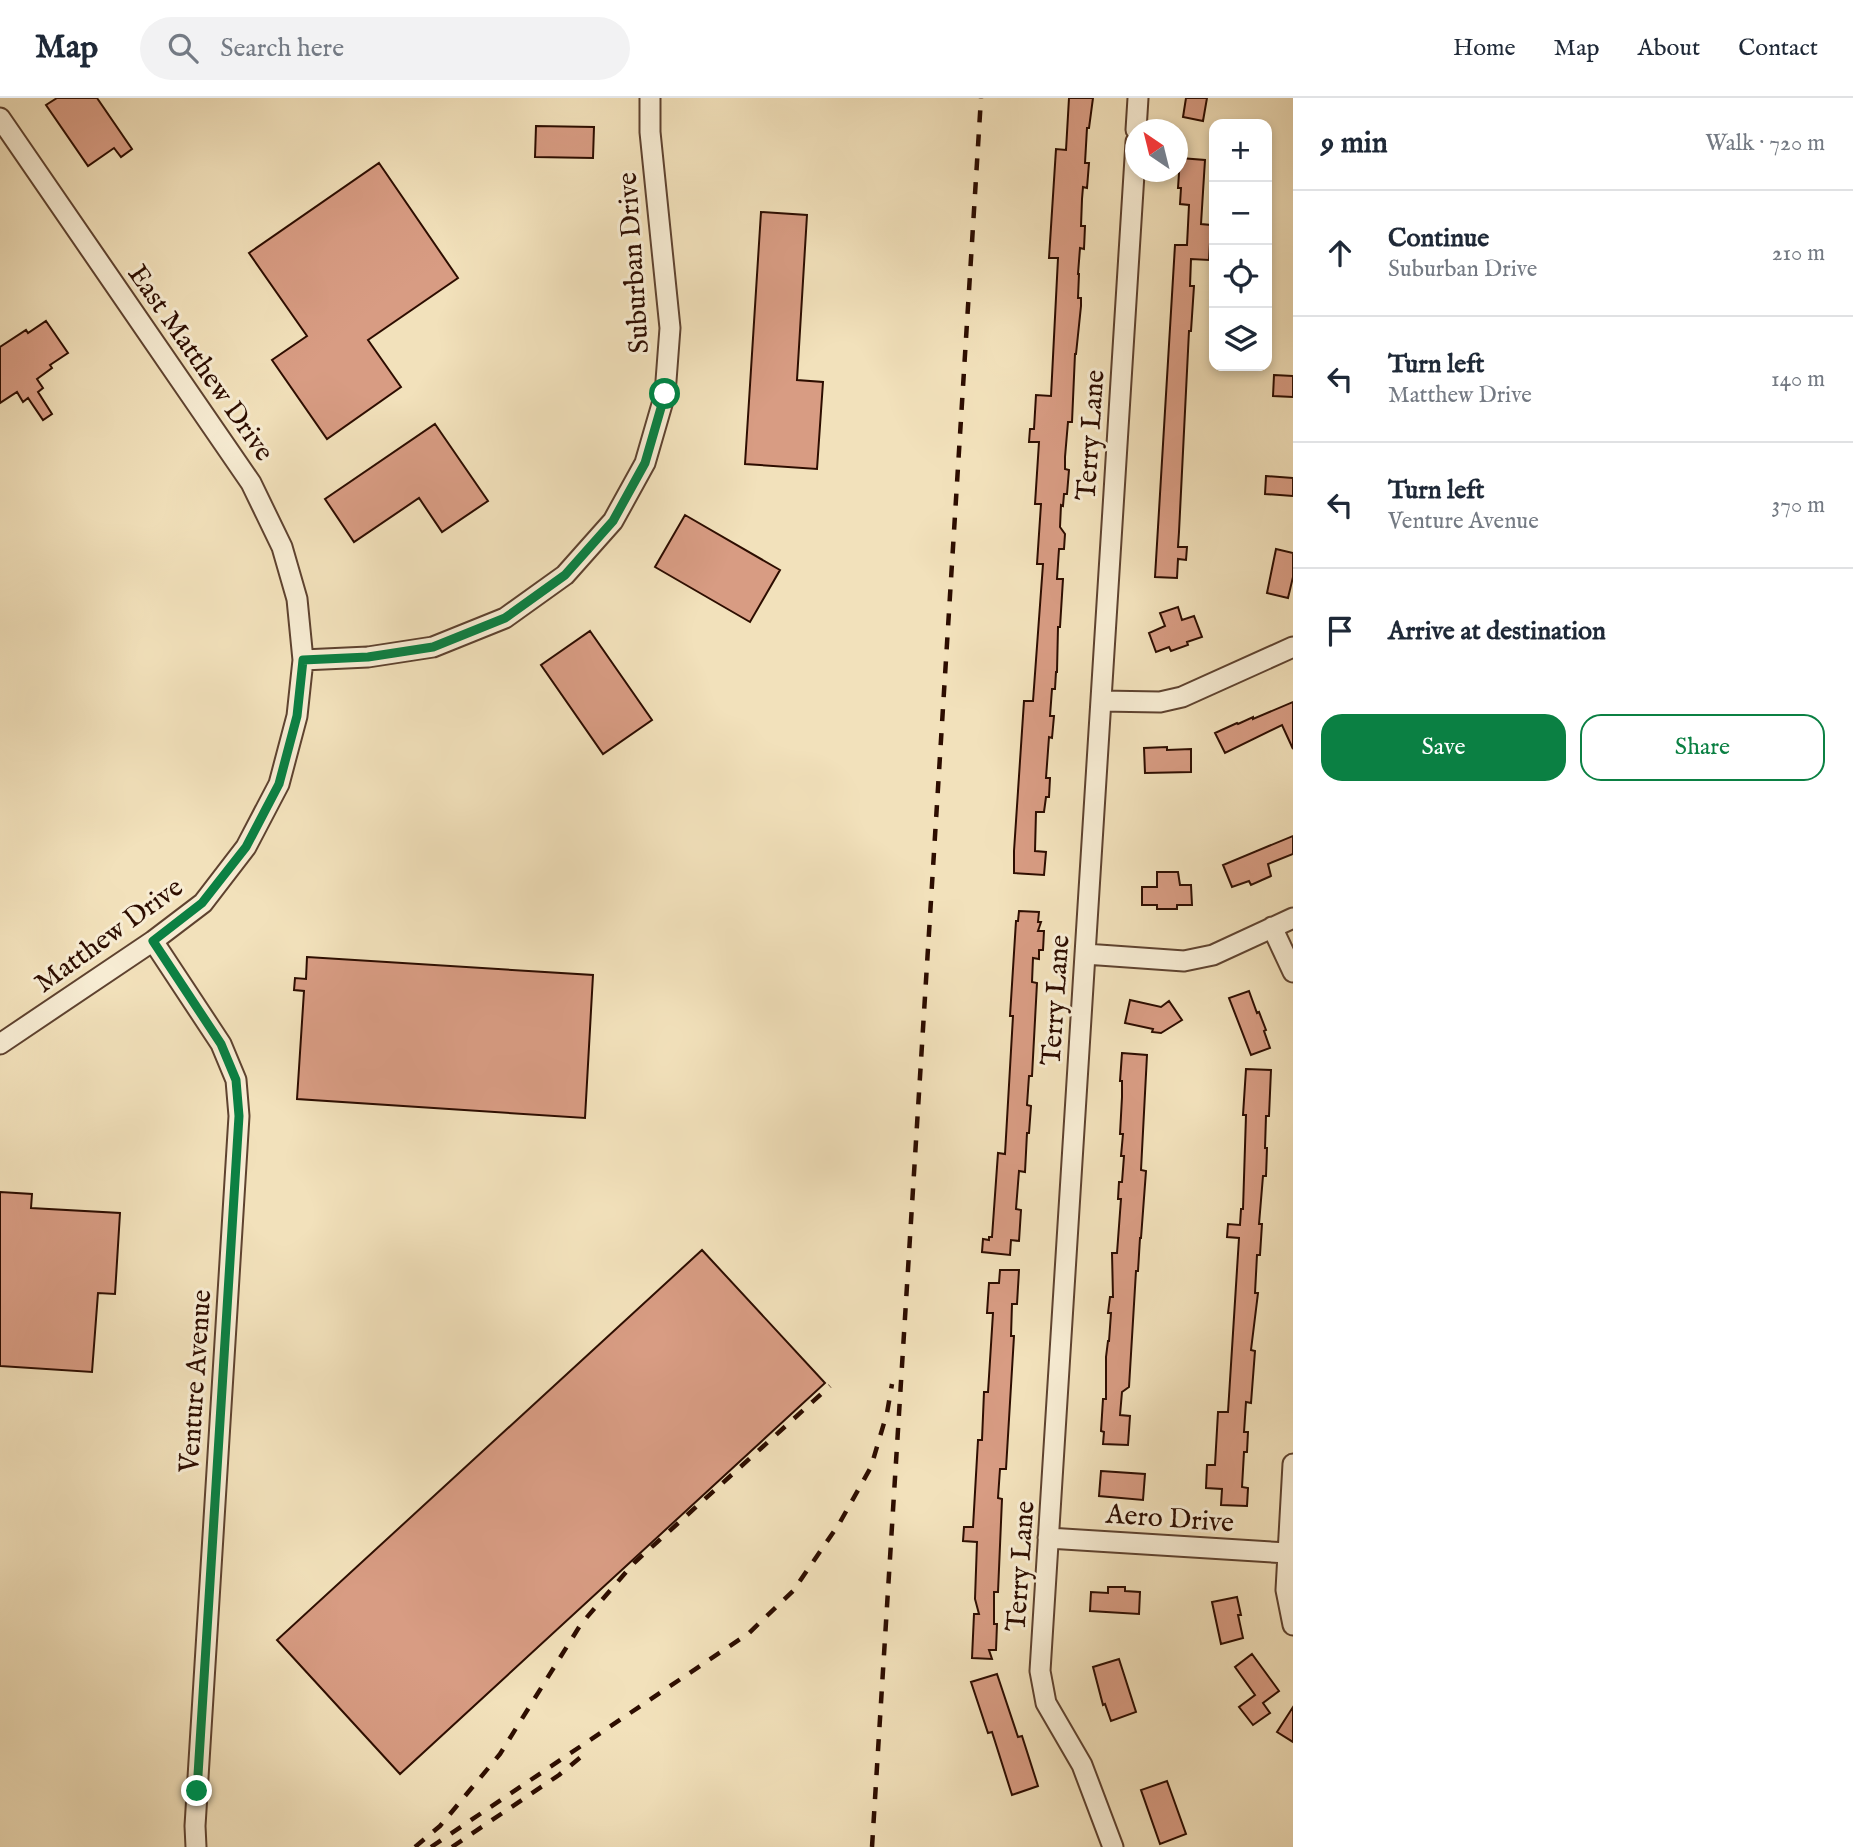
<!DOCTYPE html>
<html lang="en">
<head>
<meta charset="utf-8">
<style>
  :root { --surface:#fff; --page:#f2f2f3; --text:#1f2937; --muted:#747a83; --line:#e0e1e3; --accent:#0b8043 }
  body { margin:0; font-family:"IM FELL English",serif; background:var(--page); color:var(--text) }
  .controls { position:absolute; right:21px; top:21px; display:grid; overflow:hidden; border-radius:14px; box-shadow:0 4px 10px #0003 }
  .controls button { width:63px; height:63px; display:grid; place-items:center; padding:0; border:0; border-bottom:2px solid var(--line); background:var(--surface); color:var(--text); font:35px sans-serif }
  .compass { position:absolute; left:1125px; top:21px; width:63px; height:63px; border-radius:50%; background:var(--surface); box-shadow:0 4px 10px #0003; rotate:325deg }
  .stop { position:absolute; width:21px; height:21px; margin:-16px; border:5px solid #0b8043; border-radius:50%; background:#fff }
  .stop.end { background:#0b8043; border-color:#fff; box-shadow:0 2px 7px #0008 }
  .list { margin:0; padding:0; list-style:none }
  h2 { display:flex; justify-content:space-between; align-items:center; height:91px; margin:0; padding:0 28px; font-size:30px }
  h2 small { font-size:23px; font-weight:400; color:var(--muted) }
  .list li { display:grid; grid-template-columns:46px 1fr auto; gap:21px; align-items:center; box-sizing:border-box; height:126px; padding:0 28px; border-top:2px solid var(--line) }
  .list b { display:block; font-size:26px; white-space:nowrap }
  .list p { margin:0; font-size:23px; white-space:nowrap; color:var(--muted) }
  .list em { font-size:23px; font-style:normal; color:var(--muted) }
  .actions { display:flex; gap:14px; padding:21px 28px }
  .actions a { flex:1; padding:16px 0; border:2px solid var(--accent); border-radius:21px; text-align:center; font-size:24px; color:var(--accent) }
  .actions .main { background:var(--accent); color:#fff }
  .icon { flex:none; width:38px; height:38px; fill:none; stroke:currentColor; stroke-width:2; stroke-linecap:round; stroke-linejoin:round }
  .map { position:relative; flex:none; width:1293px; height:1749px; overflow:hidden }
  header { display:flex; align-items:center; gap:42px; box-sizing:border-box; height:98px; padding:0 35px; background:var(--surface); border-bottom:2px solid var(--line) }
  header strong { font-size:33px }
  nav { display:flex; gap:38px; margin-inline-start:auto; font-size:24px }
  .search { width:490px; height:63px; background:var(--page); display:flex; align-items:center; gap:18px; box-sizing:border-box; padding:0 24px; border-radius:38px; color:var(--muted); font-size:26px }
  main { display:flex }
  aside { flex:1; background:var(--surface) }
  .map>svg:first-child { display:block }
  .building { fill:#d89c83; stroke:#2d0d00; stroke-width:2 }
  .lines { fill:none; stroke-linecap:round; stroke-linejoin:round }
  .minor-casing { stroke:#5e422f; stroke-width:23 }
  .minor { stroke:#f7ecd3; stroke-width:19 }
  .rail { stroke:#2d0d00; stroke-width:4.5; stroke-dasharray:12 12; stroke-linecap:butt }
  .route { stroke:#0b8043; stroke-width:9 }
  .labels { text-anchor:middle; stroke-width:6; stroke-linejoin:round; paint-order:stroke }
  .street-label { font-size:28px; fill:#2d0d00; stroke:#f7ecd3 }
</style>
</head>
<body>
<header>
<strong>Map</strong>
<div class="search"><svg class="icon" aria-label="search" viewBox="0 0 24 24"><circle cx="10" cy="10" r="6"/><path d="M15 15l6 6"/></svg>Search here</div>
<nav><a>Home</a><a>Map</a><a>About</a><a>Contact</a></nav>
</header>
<main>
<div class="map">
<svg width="1293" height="1749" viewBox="0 0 1293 1749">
  <rect width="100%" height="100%" fill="#f2e1bb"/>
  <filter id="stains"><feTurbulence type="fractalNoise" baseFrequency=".00286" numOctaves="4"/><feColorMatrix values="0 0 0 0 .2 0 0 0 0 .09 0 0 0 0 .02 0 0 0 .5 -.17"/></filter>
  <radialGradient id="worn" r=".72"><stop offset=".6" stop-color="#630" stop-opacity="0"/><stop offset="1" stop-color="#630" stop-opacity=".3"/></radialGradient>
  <!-- building -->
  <path class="building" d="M57 0H97L132 51 121 59 114 50 88 68 46 7Z
    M1069 0H1093L1089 30H1087L1085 65H1089L1087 90 1083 89 1082 101 1081 128H1085L1084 151 1080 150 1078 176H1079L1078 200H1081V208L1076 256H1075L1072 324H1068L1065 359V371L1069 372 1067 396H1064L1063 408 1061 407 1060 429 1065 436 1064 451H1059L1057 481H1063L1060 529H1058L1057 574H1056L1055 591H1052L1050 618H1054L1052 640 1049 639 1046 680H1050L1049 699H1046L1044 714H1036L1035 753 1046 754 1044 777 1014 775V753L1024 603H1033L1043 466H1037L1041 406H1035L1039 344H1029L1030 331H1034L1036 297 1051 298 1058 160H1049L1056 51 1066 52Z
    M1186 0H1207L1203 23 1183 19Z
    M536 28 594 29 593 60 535 59Z
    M1180 60 1205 62 1201 126 1211 127 1209 162 1191 161 1190 188H1194L1191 233H1189L1179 434 1178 449H1187L1186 462 1178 461 1177 480 1155 479 1175 147H1187L1189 107 1180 106 1181 90H1178Z
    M379 65 458 180 368 242 401 289 327 341 272 262 307 238 249 155Z
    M761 114 807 117 797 282 823 284 817 371 745 366Z
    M46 223 68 255 50 267 52 270 37 281 43 290 38 294 52 316 43 322 28 300 23 304 17 294 0 305V249L26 232 28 235Z
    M1274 277 1293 278V299L1273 298Z
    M435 326 488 403 442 434 419 400 354 444 325 401Z
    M1266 378 1293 380V398L1265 396Z
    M685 417 780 472 750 524 655 469Z
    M1276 451 1293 455V479L1288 500 1267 495Z
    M1178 509 1182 522 1194 518 1202 539 1187 544 1188 547 1171 553 1169 549 1156 554 1149 535 1165 528 1160 515Z
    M590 533 652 622 603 656 541 567Z
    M1293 604V651L1282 627 1225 655 1215 635 1237 625 1238 626 1253 619V621Z
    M1167 649V652L1191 651V674L1145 675 1144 650Z
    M1293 738V756L1268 766 1271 778 1251 787 1249 783 1232 789 1223 767Z
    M1157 774H1178L1180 787H1191L1192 807H1177V811H1157V807H1142V789H1157Z
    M1019 813 1039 814 1038 824H1041L1038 833H1044L1043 852H1039V861L1033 860 1032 884 1037 885 1032 978H1029L1027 1007 1031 1008 1029 1035H1027L1025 1074 1019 1073 1016 1111 1021 1112 1019 1143 1011 1142 1010 1157 982 1154 983 1141 989 1142V1139H992L998 1055 1005 1056 1013 918H1010L1016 823H1018Z
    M307 859 593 877 585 1020 297 1001 304 893 294 892 295 880 306 881Z
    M1249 893 1257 915 1259 914 1266 932 1264 933 1270 950 1251 957 1229 900Z
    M1130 902 1161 909 1169 903 1182 922 1161 935 1152 934 1153 931 1125 925Z
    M1122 955 1147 957 1141 1072 1146 1073 1141 1140H1140L1138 1173H1136L1129 1289 1122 1294 1120 1317 1130 1318 1128 1347 1103 1346 1104 1334 1101 1333 1103 1301H1106V1259L1108 1243H1109L1111 1215H1108L1110 1199H1113L1112 1155H1117L1121 1101H1118L1119 1084H1122L1124 1058H1121L1123 1036H1120L1122 999V983H1120Z
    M1246 971 1271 972 1269 1018H1266L1265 1050H1267L1266 1078H1263L1259 1126H1262L1260 1157H1257L1255 1195H1258L1251 1252 1255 1253 1251 1305 1246 1304 1244 1334H1248L1247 1354H1244L1242 1389 1248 1390 1247 1408 1221 1407 1222 1391 1206 1390 1207 1367H1215L1218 1314H1228L1239 1140 1227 1139 1228 1126 1240 1127 1241 1111H1243L1246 1017H1243Z
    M0 1094 32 1096 31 1110 120 1115 115 1196 98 1195 92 1274 0 1268Z
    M702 1152 825 1285 400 1676 277 1542Z
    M1000 1172H1019L1017 1206H1012L1011 1238H1014L1006 1371H1000L998 1400 1002 1401 998 1494H994V1526H997L996 1552H989L992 1561 972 1560 974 1516H979L975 1501 977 1444 963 1443 964 1429H973L978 1342H982L984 1294H988L993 1215H987L989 1185H999Z
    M1101 1373 1145 1376 1143 1402 1099 1398Z
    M1108 1489H1125V1493L1140 1494 1139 1516 1090 1513 1091 1494 1108 1495Z
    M1237 1499 1241 1517H1238L1243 1540 1221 1546 1212 1504Z
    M1252 1556 1279 1593 1263 1605 1270 1615 1253 1627 1239 1609 1255 1597 1235 1569Z
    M1119 1561 1136 1614 1111 1623 1105 1606 1103 1607 1093 1569Z
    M997 1576 1018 1639 1022 1638 1038 1688 1012 1697 992 1634 988 1635 971 1584Z
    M1293 1609V1644L1277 1634Z
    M1167 1683 1186 1736 1160 1746 1141 1692Z"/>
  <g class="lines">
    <!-- minor casing -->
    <g class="minor-casing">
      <path id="minor" d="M0 20 251 385 282 449 297 501 303 562 297 618 279 686 246 749 203 805 153 843 0 946
        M1136 32 1138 0
        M303 562 368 559 433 549 505 520 565 477 613 423 645 365 665 296 670 230 650 34V0
        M1101 603 1160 604 1182 599 1293 549
        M1272 829 1293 874
        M153 843 221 946 236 982 239 1018 195 1728 196 1749
        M1085 856 1184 863 1213 857 1293 820
        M1293 1366 1286 1492 1293 1527
        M1048 1440 1287 1455
        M1113 1749 1082 1667 1046 1605 1040 1573 1136 44"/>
    </g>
    <!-- minor -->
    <use href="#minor" class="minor"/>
    <!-- rail -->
    <path class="rail" d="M415 1749 440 1728 500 1656 581 1526 634 1465 830 1288
      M431 1749 749 1535 793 1493 839 1426 871 1369 887 1315 892 1286
      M452 1749 559 1677 587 1654
      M872 1749 981 0"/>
  </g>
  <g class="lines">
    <!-- route -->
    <path class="route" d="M197 1693 239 1018 236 982 221 946 153 843 202 805 246 749 279 686 297 618 303 562 368 559 433 549 505 520 565 477 613 423 645 365 665 296"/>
  </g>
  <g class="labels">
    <!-- street labels -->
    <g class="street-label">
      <text transform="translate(632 165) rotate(-94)" y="10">Suburban Drive</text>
      <text transform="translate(202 264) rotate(55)" y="10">East Matthew Drive</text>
      <text transform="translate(1089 337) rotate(-86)" y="10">Terry Lane</text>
      <text transform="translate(108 836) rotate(-36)" y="10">Matthew Drive</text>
      <text transform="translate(1054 902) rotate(-86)" y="10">Terry Lane</text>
      <text transform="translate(194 1283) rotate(-86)" y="10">Venture Avenue</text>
      <text transform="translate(1170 1419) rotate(4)" y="10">Aero Drive</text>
      <text transform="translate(1019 1468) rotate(-86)" y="10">Terry Lane</text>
    </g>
  </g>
  <rect width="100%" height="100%" filter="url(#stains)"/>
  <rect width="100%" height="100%" fill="url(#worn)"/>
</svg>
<div class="controls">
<button>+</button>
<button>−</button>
<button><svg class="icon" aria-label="locate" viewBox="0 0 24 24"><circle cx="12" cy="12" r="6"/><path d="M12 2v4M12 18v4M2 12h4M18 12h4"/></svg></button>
<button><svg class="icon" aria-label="layers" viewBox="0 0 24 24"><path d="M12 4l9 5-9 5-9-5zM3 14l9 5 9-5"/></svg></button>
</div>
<svg class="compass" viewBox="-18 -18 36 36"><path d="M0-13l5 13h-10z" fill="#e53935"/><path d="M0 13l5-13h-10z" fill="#747a83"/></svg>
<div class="stop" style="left:665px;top:296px"></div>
<div class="stop end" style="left:197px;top:1693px"></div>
</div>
<aside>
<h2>9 min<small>Walk · 720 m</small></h2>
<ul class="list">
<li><svg class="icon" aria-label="ahead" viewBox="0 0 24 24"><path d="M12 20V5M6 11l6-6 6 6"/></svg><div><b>Continue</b><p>Suburban Drive</p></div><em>210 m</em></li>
<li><svg class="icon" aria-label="left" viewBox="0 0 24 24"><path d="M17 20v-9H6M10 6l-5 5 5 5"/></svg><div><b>Turn left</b><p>Matthew Drive</p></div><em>140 m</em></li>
<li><svg class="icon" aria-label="left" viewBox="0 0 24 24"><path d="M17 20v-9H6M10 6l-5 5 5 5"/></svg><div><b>Turn left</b><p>Venture Avenue</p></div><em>370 m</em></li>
<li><svg class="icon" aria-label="arrive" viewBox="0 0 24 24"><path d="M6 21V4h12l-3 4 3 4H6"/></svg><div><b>Arrive at destination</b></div></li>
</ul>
<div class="actions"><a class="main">Save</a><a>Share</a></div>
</aside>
</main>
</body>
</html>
